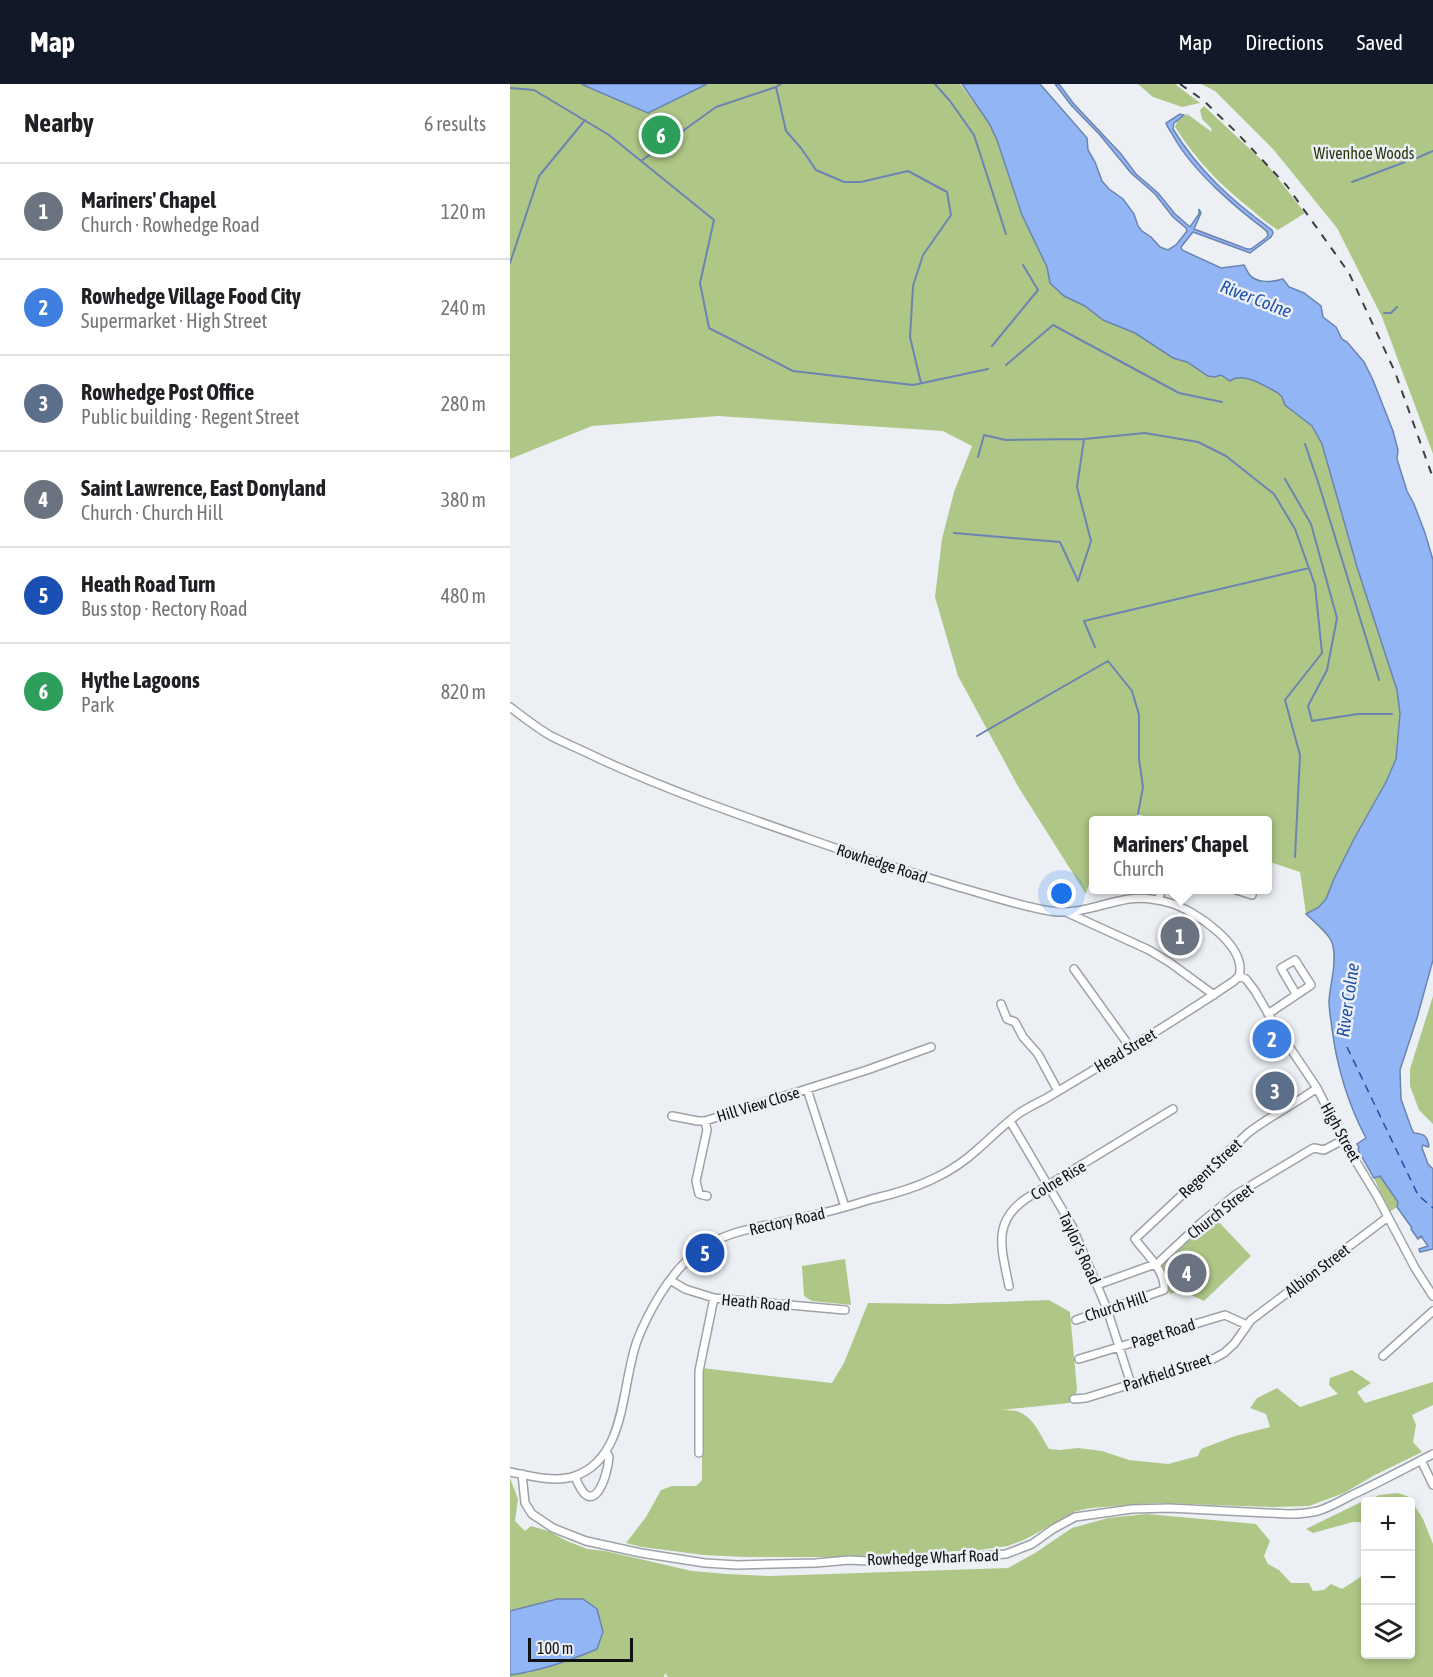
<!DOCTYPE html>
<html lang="en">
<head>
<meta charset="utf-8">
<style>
  :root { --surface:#fff; --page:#f6f6f6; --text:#202124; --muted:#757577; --line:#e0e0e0; --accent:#111827 }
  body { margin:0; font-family:"Asap Condensed",sans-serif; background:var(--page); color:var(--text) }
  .controls { position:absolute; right:18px; bottom:18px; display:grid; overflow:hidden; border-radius:6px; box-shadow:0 3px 9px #0003 }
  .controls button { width:54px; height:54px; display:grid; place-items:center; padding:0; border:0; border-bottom:2px solid var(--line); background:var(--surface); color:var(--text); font:30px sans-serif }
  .scale { position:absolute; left:18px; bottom:15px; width:105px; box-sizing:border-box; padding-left:6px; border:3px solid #101113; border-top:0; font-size:16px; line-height:21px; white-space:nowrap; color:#101113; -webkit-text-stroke:4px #ecf0f5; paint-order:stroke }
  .you { position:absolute; left:552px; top:810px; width:21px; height:21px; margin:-15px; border:4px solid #fff; border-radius:50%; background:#1a73e8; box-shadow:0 0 0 9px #1a73e833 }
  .badge { display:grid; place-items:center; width:39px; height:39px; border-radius:50%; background:var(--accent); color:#fff; font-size:20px; font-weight:700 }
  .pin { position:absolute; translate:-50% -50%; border:3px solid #fff; box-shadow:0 2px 6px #0006 }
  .popup { position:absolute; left:579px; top:732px; width:183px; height:78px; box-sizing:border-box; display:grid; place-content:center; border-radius:6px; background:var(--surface); filter:drop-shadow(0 2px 4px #0005); font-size:20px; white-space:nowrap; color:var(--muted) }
  .popup b { font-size:22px; color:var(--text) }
  .popup::after { content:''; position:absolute; left:50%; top:100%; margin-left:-12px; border:12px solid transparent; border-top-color:var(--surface) }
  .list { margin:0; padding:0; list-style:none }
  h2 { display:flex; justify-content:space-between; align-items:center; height:78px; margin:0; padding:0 24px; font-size:26px }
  h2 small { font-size:20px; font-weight:400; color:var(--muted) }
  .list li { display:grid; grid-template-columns:39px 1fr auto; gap:18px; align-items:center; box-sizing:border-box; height:96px; padding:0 24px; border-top:2px solid var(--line) }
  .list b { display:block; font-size:22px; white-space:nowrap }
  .list p { margin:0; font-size:20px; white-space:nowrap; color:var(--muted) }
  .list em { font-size:20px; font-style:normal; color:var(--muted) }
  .icon { flex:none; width:33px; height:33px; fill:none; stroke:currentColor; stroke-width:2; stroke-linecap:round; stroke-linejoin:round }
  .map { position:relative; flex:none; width:923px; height:1593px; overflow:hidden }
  header { display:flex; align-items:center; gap:36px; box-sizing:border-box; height:84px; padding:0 30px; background:var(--accent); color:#fff }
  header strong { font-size:28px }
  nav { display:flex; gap:33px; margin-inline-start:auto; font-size:21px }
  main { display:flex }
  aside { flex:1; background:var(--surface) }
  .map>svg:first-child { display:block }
  .green { fill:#aec787 }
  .water { fill:#92b6f5; stroke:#6b84b1; stroke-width:1.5 }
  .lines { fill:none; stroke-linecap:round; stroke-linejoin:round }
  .stream { stroke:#6b84b1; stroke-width:2 }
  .ferry { stroke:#1e4fa9; stroke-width:1.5; stroke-dasharray:8 6; stroke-linecap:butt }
  .minor-casing { stroke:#9ea2a7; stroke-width:10 }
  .minor { stroke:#fff; stroke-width:7 }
  .rail { stroke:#3d3e41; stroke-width:2; stroke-dasharray:8 8; stroke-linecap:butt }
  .labels { text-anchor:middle; stroke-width:5; stroke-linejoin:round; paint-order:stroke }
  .park-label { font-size:16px; fill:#293610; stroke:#ecf0f5 }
  .street-label { font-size:16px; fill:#101113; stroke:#ecf0f5 }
  .water-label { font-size:18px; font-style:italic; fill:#1e4fa9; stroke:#ecf0f5 }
</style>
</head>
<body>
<header>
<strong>Map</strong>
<nav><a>Map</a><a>Directions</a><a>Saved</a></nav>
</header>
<main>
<aside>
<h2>Nearby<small>6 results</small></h2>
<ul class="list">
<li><span class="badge" style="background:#6b7280">1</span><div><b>Mariners' Chapel</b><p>Church · Rowhedge Road</p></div><em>120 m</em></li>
<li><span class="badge" style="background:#3f7fe0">2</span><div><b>Rowhedge Village Food City</b><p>Supermarket · High Street</p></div><em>240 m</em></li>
<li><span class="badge" style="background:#5c6f8a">3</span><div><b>Rowhedge Post Office</b><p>Public building · Regent Street</p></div><em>280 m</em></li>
<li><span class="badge" style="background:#6b7280">4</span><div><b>Saint Lawrence, East Donyland</b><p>Church · Church Hill</p></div><em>380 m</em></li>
<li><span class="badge" style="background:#1a4fb4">5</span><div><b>Heath Road Turn</b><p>Bus stop · Rectory Road</p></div><em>480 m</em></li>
<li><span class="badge" style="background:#2e9e5b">6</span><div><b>Hythe Lagoons</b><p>Park</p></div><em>820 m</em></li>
</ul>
</aside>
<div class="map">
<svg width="923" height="1593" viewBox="0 0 923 1593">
  <rect width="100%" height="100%" fill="#ecf0f5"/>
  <!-- green -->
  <path class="green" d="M0 0H450L467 23 452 0 518 47 790 286 905 565 856 851 923 1165 910 1168 909 1165 918 1162 911 1152 908 1155 901 1145 902 1144 887 1123 879 1128 864 1094 848 1066 849 1063 847 1060 856 1054 848 1039 835 1005 825 968 819 917 823 888V862L820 855 796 830 790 788 757 777V736H646L628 730 622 736H583V786L576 810 509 704 448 592 425 513 432 455 444 408 462 362 433 347 208 332 82 342 0 375Z
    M530 0 577 54 578 66 585 78 592 97 599 105 613 115 624 130 628 142 632 147 641 153 650 163 658 166 666 161 677 147 676 144 663 133 645 110 621 89 590 51 561 21 545 0H549L563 19 611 70 626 90 648 109 665 130 680 143 689 130V125L691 129 684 144 739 166 756 154 758 150 687 84 667 59 656 39 670 30 675 32 677 30 702 48 701 44 692 35 690 26 694 22 760 84 795 129 768 146C759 141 750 133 742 126 711 102 686 76 665 43L667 38 664 39 663 45C690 89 721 115 762 146L763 149 761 153 740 169 683 148 671 163 672 166 711 184 734 181 740 191 744 194 756 198 773 195 779 203 794 209 811 222 813 233 826 243 832 255 837 258 854 278 863 296 883 347 888 366 887 375 897 407 904 420 915 449 923 476 874 401 647 191Z
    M628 0H665L690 19 672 23 643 13Z
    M691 0H923V370L872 233 827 144 763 65 705 7Z
    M923 912V1040L909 1026 900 1002V985Z
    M705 1134 741 1172 694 1217 672 1207 660 1210 650 1182C662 1170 689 1135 705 1134Z
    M335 1175 341 1221 302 1217 294 1212 292 1182Z
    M539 1216 560 1228 567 1306 564 1315 559 1319 491 1326C495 1326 501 1326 506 1327 524 1332 530 1351 539 1365L550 1366 568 1364 592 1367 619 1376 658 1380 688 1372 691 1365 725 1352 760 1343 756 1330 740 1324 747 1314 767 1304 790 1323 828 1310 819 1301 820 1294 842 1286 861 1299 847 1308 855 1319 923 1298V1321L902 1331 906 1341 903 1358 912 1368 863 1392 834 1409 799 1422 762 1423 648 1419 581 1424 566 1427 516 1455 498 1462 469 1466 333 1473H235L194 1471 132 1463 116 1459 136 1433 151 1406 162 1402H186L192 1396V1284L322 1299 334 1279 358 1219 438 1220Z
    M0 1394 8 1415 5 1437 15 1447 21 1442 38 1447 57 1457 77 1465 95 1467 182 1487 217 1490 260 1492 498 1484 525 1469 562 1444 598 1434 637 1430 746 1440 760 1457 754 1472 758 1480 769 1486 781 1499H799L803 1507 814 1506 821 1500 832 1505 855 1490 856 1570H900V1418H856L855 1441 849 1438H843L803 1449 796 1445 849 1419 870 1411 888 1409 899 1413 913 1435 923 1460V1593H158L155 1589 154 1593H0V1591L21 1588 87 1565 93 1548 47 1515 0 1527Z"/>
  <!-- water -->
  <path class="water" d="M71 0H197L138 29Z
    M452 0H530L577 54 578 66 585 78 592 97 599 105 613 115 624 130 628 142 632 147 641 153 650 163 658 166 666 161 677 147 676 144 663 133 645 110 621 89 590 51 561 21 545 0H549L563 19 611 70 626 90 648 109 665 130 680 143 689 130V125L691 129 684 145 737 165H741L756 154 758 152 757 147C727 125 684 88 665 55 662 49 658 45 656 39L670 30 674 31 664 39 663 45C688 86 722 117 762 146L763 149 761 153 740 169 683 148 671 163 672 166 711 184 734 181C736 184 737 187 739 190 746 200 763 198 773 195L779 203 794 209 811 222 813 233 826 243 832 255 837 258 854 278 863 296 883 347 888 366 887 375 897 407 904 420 915 449 923 476V876L907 934 890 986 891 1015 902 1046 904 1049C914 1050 917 1051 919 1062L918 1063 913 1061 912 1064 918 1080 923 1085V1165L910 1168 909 1165 918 1162 911 1152 908 1155 901 1145 902 1144 887 1123 888 1118 870 1092 864 1094 848 1066 849 1063 847 1060 856 1054C838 1020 827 983 822 945 821 936 819 926 819 917 820 899 827 880 823 862 820 849 805 839 796 830L809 823 816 815 824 795 844 755 876 698 886 675 890 630 887 606 847 483 812 360 802 342 775 321 772 313 768 309C755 302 733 287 720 297L711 291 705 293 698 292 677 278 663 274 625 249 593 236 575 222 554 212 540 199 537 183 512 131 487 56 479 39Z
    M47 1515H73L87 1525 93 1548 87 1565C59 1577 30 1587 0 1591V1527Z"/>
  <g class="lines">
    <!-- stream -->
    <path class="stream" d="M271 0 266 3 276 47 291 64 306 86 334 98H351L398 87 437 108 441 131 413 171 403 202 400 253 411 299
      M425 0 440 17 464 51 496 150
      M0 4 24 6 99 51 204 136 190 199 199 244 283 287 403 301 478 285
      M907 74 923 67
      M131 77 206 23 266 3
      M842 98 895 78
      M0 179 29 92 75 36
      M874 229H881L887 223
      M482 262 528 206 513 181
      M496 281 543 241 669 309 712 318
      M795 360 810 404 869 596
      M468 373 474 351 496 356 574 355 635 349 688 358 716 372 764 410 785 445 805 501 812 569 775 616 790 671 785 773
      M775 395 801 440 827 534 817 586 798 622 802 637 848 630H882
      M444 449 550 458 568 497 581 457 567 403 574 355
      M585 563 574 537 799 484
      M467 652 598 577 622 607 629 631V675L633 703 628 730"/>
    <!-- ferry -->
    <path class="ferry" d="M837 963 908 1111 923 1124"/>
    <!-- minor casing -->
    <g class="minor-casing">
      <path id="minor" d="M0 623C13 633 27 644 41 652 57 660 74 667 90 675 168 711 250 738 331 766 371 779 412 792 452 804 481 812 510 822 540 827 567 832 592 819 619 815 633 813 646 815 660 819 684 826 738 862 729 892
        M726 806 742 811
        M648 816 652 806
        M558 829 639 866 659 878 704 911
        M564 885 620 963
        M729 892 736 895 745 907 766 943 807 1004 833 1056 867 1112 905 1184 923 1212
        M491 920 497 935 505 938 513 953 528 970 548 1007
        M758 930 801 901 785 876 771 884 786 910
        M297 1005 335 1123
        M162 1032 188 1037H195L357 986 421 963
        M195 1037 197 1046 186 1097 189 1110 197 1112
        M500 1037 562 1142 597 1225 621 1300
        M160 1196 175 1205 204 1214 335 1226
        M587 1201 648 1179 692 1138 725 1111 800 1066 804 1064 814 1066 833 1056
        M499 1202C492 1166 481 1138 517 1114L663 1025
        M566 1236 654 1206C656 1187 636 1170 625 1155L738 1049C760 1032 785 1020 807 1004
        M873 1272 923 1227
        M569 1275 715 1231 737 1241
        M564 1315 576 1314 703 1275 714 1269 724 1260 741 1236 878 1133
        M189 1369V1287L204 1214
        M911 1376 923 1401
        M0 1388C20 1392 45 1399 65 1392 117 1374 111 1301 127 1257 138 1228 159 1191 183 1171 211 1147 250 1143 285 1135 311 1130 337 1123 362 1115 384 1110 405 1104 425 1094 440 1087 455 1077 468 1065 482 1053 495 1039 511 1028 519 1023 527 1019 535 1015 599 977 662 939 724 897L729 892
        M12 1390 15 1419 22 1430 43 1444 76 1457 131 1469 195 1479 227 1481 306 1479 339 1476 358 1477 457 1473 496 1470 522 1460 543 1445 565 1433 622 1425 659 1424 779 1430C789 1430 799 1429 808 1427 820 1423 831 1417 842 1411 870 1398 896 1384 923 1370
        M65 1392C81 1437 97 1397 99 1373L97 1369"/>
    </g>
    <!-- minor -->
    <use href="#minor" class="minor"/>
    <!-- rail -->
    <path class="rail" d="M670 0 693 16 726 48 777 102 839 189 885 288 923 394"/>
  </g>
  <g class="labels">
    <!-- park labels -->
    <g class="park-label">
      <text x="854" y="75">Wivenhoe Woods</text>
    </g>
    <!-- street labels -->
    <g class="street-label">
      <text transform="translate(372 779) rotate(18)" y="6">Rowhedge Road</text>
      <text transform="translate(615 966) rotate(-31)" y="6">Head Street</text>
      <text transform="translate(248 1020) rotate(-17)" y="6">Hill View Close</text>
      <text transform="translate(831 1048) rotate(61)" y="6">High Street</text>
      <text transform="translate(700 1084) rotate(-43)" y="6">Regent Street</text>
      <text transform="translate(548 1096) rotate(-31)" y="6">Colne Rise</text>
      <text transform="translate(710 1127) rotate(-38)" y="6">Church Street</text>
      <text transform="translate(277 1137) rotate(-13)" y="6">Rectory Road</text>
      <text transform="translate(570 1164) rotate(65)" y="6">Taylor's Road</text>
      <text transform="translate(807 1186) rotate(-37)" y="6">Albion Street</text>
      <text transform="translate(246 1218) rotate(5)" y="6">Heath Road</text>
      <text transform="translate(606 1222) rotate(-18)" y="6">Church Hill</text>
      <text transform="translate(653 1249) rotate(-17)" y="6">Paget Road</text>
      <text transform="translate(657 1288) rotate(-18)" y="6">Parkfield Street</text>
      <text transform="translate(423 1473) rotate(-2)" y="6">Rowhedge Wharf Road</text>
    </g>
    <!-- water labels -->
    <g class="water-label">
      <text transform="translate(746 215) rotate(21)" y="6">River Colne</text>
      <text transform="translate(838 916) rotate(-82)" y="6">River Colne</text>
    </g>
  </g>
</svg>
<div class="controls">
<button>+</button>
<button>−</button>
<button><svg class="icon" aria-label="layers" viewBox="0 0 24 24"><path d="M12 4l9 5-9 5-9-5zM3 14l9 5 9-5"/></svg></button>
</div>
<div class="scale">100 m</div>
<div class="you"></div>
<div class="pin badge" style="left:670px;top:852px;background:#6b7280">1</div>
<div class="popup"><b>Mariners' Chapel</b>Church</div>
<div class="pin badge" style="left:762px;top:955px;background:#3f7fe0">2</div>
<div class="pin badge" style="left:765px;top:1007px;background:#5c6f8a">3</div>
<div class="pin badge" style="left:677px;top:1189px;background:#6b7280">4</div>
<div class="pin badge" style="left:195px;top:1169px;background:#1a4fb4">5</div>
<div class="pin badge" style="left:151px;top:51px;background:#2e9e5b">6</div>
</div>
</main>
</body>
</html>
